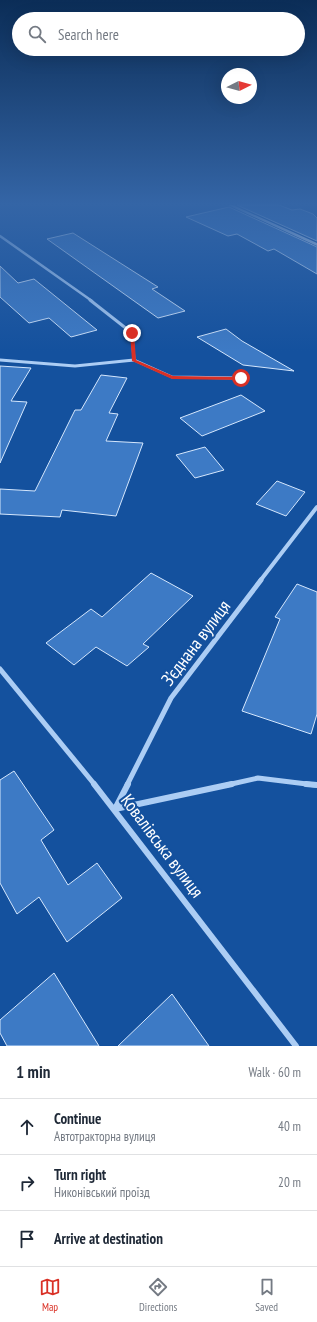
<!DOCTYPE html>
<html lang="en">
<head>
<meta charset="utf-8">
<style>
  :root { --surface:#fff; --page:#f6f6f7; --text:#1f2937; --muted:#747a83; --line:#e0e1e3; --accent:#d93025 }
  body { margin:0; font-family:"PT Sans Narrow",sans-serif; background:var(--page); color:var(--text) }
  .compass { position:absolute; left:221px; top:68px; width:36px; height:36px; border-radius:50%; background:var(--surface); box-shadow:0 4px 16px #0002; rotate:84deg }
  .stop { position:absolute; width:12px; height:12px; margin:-9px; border:3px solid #d93025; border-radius:50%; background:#fff }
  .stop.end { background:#d93025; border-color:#fff; box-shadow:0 1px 4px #0008 }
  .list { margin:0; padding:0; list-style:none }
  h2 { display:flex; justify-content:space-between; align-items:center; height:52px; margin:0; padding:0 16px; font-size:17px }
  h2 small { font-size:13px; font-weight:400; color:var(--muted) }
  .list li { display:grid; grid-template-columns:26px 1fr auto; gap:12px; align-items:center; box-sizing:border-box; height:56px; padding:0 16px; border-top:1px solid var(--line) }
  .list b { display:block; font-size:15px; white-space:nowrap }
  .list p { margin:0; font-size:13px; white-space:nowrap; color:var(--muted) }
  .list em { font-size:13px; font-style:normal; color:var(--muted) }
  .icon { flex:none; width:22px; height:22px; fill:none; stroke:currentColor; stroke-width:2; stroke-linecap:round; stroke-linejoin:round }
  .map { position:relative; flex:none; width:317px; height:1046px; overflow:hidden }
  .search { position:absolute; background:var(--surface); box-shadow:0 4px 16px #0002; left:12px; right:12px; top:12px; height:44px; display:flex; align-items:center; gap:10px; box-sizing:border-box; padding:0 14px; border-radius:22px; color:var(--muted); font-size:15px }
  .sheet { height:220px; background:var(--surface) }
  nav { display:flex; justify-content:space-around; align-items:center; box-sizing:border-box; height:56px; border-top:1px solid var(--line); background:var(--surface); font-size:11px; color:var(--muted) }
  nav a { display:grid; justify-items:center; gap:2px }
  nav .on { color:var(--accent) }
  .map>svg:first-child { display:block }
  .building { fill:#3d7ac5; stroke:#d5e7fd }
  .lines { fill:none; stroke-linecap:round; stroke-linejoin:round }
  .street-far4 { stroke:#accdf4; stroke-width:2.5 }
  .street-far3 { stroke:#accdf4; stroke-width:3 }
  .street-far2 { stroke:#accdf4; stroke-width:4 }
  .street-far1 { stroke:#accdf4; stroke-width:5 }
  .street { stroke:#accdf4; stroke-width:6 }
  .secondary { fill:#dceafd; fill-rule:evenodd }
  .route { fill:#d93025 }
  .labels { text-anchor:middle; stroke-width:4; stroke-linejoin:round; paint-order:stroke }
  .near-street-label { font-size:18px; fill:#fff; stroke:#14519e }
</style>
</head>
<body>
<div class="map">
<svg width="317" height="1046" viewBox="0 0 317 1046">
  <rect width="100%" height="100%" fill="#14519e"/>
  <!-- building -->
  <path class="building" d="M237 205H279L292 210 300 209 313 214 317 218V241Z
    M229 207 317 247V274L274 249 268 251 237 234 228 236 186 217Z
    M73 233 158 287 152 289 185 311 158 318 47 239Z
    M0 266 18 283 34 279 97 330 71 337 49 318 29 323 0 297Z
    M226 329 242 341 294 371 243 365 197 337Z
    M0 366 31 368 11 401 27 402 0 463Z
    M101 375 127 378 109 413 118 414 106 441 143 443 116 516 62 510 60 517 0 514V489L35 491 75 410H81Z
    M241 395 265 411 202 436 180 418Z
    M205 447 224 470 195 478 176 455Z
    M277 481 305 492 286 516 256 504Z
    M151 573 193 596 143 644 149 647 127 666 96 647 74 665 46 643 91 609 102 617Z
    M297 584 317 592V714L311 734 242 711 280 619 275 617Z
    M14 771 54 830 41 840 68 885 97 863 122 898 67 942 39 897 17 914 0 883V780Z
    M54 973 99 1046H7L0 1033V1020Z
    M172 994 209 1046H118Z"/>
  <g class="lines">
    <!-- street-far4 -->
    <path class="street-far4" d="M0 236 92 301"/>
    <!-- street-far3 -->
    <path class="street-far3" d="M90 300 132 333 134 360
      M0 360 75 366 134 360 172 377 241 378"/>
    <!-- street-far2 -->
    <path class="street-far2" d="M260 581 317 507"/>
    <!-- street-far1 -->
    <path class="street-far1" d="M0 669 95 785
      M127 785 171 698 261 580
      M227 785 258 778 315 785"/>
    <!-- street -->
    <path class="street" d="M94 784 296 1046
      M306 784 317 785
      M115 809 128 784
      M115 809 232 784"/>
    <!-- secondary -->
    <path class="secondary" d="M228 205H233L317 243V246Z"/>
  </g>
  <!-- sky -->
  <linearGradient id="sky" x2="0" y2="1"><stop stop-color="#0b2d57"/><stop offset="0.58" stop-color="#3465a6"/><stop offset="1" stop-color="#3465a6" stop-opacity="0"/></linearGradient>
  <rect width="317" height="351" fill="url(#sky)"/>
  <!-- route -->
  <path class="route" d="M130 332 134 333 136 360 173 376 241 377 244 378 241 380 172 379 132 361Z"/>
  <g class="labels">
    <!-- near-street labels -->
    <g class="near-street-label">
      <text transform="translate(196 643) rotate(-53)" y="6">З’єднана вулиця</text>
      <text transform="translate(162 846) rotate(53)" y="6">Ковалівська вулиця</text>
    </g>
  </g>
</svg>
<svg class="compass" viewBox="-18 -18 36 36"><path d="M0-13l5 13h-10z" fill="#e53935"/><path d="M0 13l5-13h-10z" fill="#747a83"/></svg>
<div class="stop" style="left:241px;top:378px"></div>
<div class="stop end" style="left:132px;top:333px"></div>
<div class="search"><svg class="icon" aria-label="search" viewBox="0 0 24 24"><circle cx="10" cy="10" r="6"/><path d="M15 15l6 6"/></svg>Search here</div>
</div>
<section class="sheet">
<h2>1 min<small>Walk · 60 m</small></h2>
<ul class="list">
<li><svg class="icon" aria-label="ahead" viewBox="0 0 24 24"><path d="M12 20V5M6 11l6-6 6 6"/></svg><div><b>Continue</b><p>Автотракторна вулиця</p></div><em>40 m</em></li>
<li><svg class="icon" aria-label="right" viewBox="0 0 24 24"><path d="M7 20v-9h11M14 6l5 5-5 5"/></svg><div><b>Turn right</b><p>Никонівський проїзд</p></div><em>20 m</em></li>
<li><svg class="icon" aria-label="arrive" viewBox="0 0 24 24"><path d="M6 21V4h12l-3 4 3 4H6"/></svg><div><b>Arrive at destination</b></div></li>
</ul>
</section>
<nav>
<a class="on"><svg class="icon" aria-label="map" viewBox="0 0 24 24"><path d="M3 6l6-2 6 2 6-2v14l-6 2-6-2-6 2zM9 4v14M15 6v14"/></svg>Map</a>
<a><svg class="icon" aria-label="directions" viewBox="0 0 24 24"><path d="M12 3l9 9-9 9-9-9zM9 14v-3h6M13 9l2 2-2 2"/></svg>Directions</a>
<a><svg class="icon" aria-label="saved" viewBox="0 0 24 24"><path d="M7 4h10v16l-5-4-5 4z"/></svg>Saved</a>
</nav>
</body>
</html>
